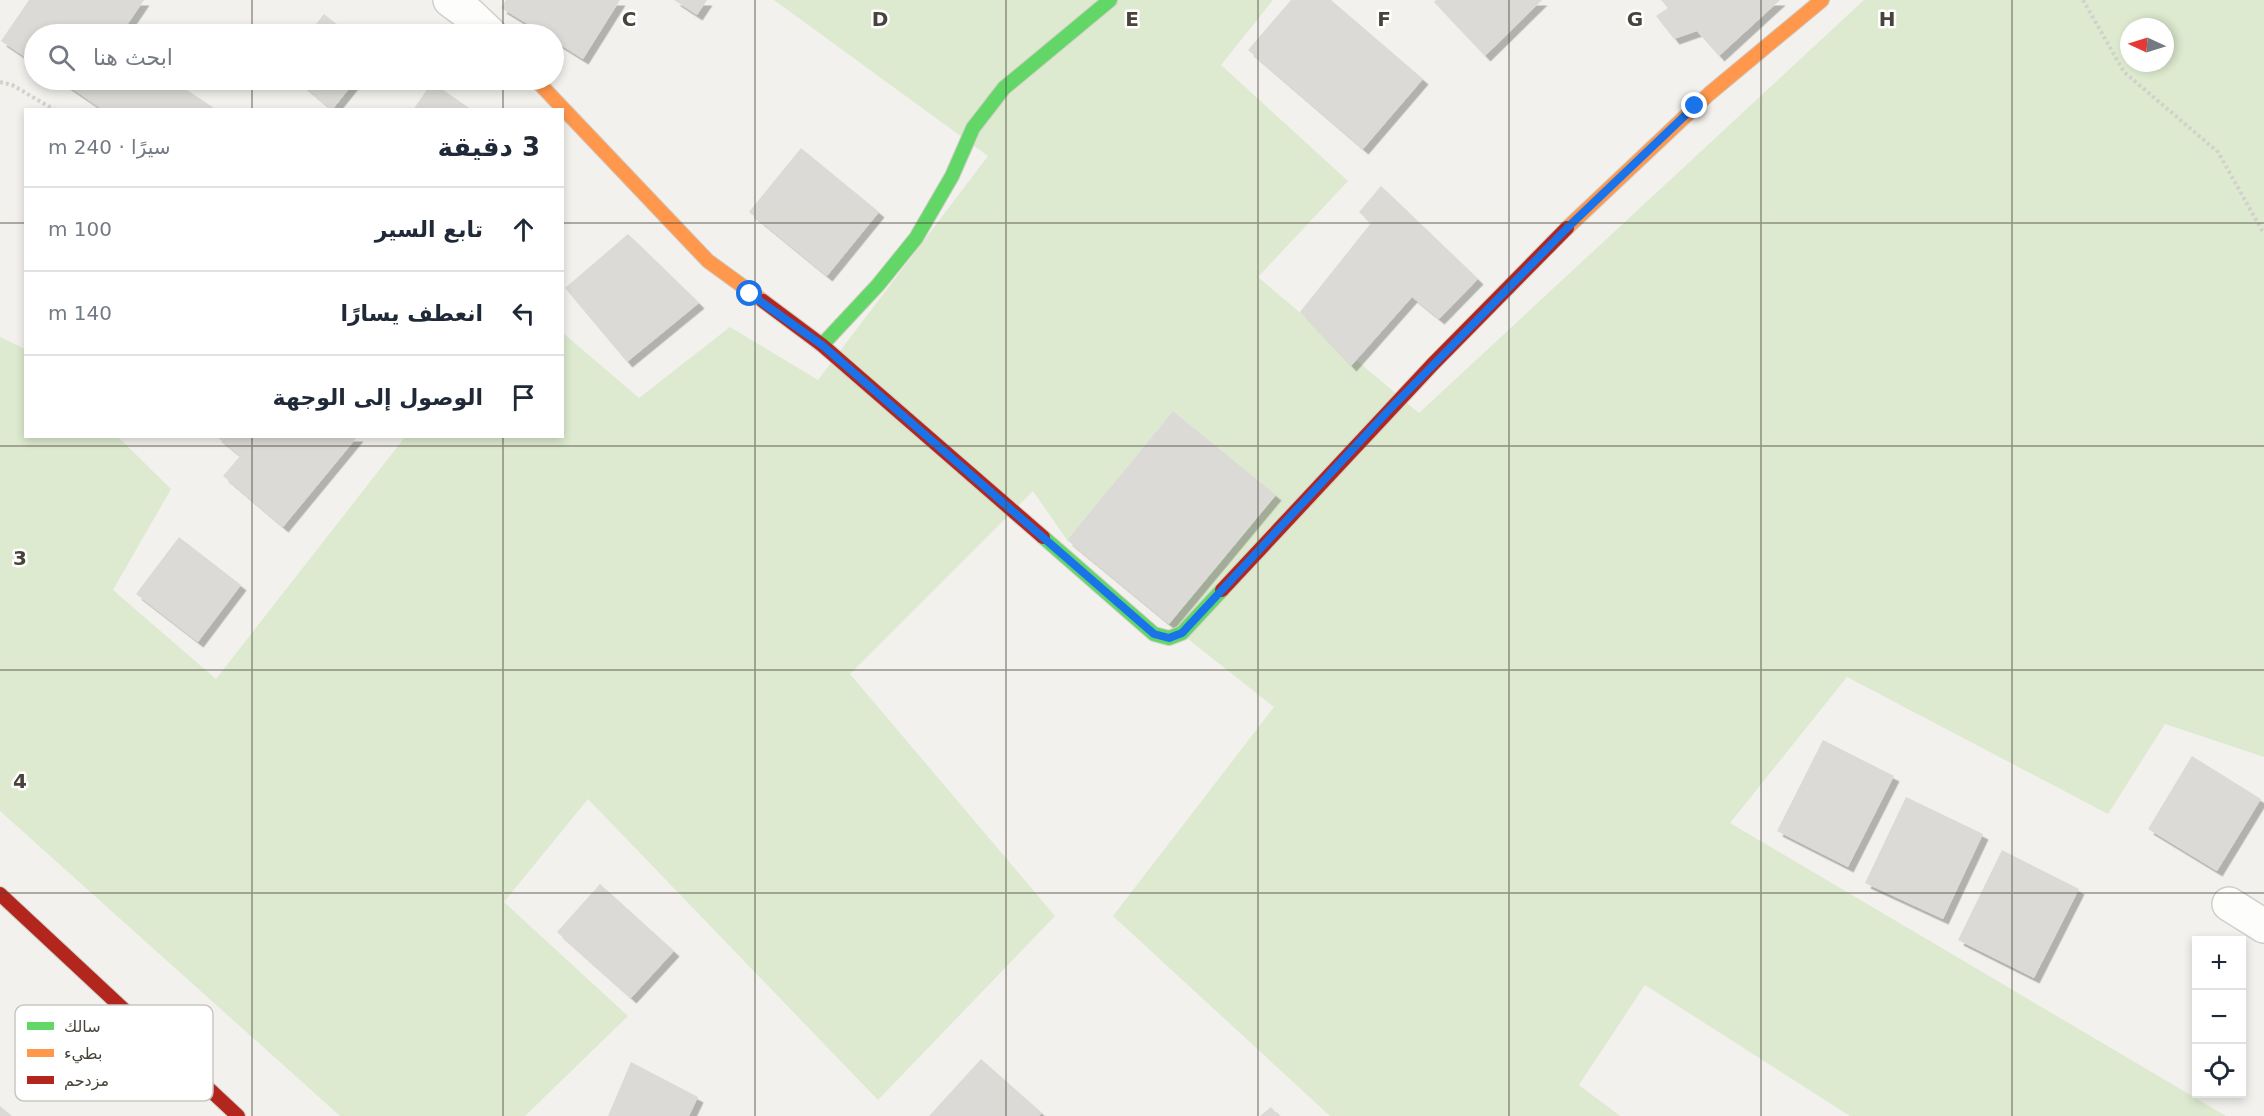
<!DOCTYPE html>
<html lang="ar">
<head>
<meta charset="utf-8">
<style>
  :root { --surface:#fff; --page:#f6f6f7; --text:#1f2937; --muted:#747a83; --line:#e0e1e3 }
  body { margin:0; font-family:"DejaVu Sans","Noto Naskh Arabic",sans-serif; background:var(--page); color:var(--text); direction:rtl }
  .controls { position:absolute; right:18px; bottom:18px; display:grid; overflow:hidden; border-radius:0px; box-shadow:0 3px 9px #0003 }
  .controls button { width:54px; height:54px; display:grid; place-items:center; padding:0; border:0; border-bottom:2px solid var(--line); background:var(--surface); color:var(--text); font:30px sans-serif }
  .compass { position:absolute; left:2120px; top:18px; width:54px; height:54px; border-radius:50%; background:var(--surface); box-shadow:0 3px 9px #0003; rotate:274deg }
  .stop { position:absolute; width:18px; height:18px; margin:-14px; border:4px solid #1a73e8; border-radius:50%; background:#fff }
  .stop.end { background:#1a73e8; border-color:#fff; box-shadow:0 2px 6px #0008 }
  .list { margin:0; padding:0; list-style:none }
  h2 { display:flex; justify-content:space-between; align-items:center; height:78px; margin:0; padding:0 24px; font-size:26px }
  h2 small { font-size:20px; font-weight:400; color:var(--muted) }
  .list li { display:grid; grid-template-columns:39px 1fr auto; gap:18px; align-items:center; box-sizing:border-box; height:84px; padding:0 24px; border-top:2px solid var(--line) }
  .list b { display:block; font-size:22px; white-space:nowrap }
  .list em { font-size:20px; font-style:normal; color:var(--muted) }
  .icon { flex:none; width:33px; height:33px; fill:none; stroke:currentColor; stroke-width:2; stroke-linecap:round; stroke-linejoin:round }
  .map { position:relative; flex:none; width:2264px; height:1116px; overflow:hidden; direction:ltr }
  .search { position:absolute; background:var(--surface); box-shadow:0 3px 9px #0003; left:24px; top:24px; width:540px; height:66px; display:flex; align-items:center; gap:15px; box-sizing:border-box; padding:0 21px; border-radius:33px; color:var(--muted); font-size:22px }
  .panel { position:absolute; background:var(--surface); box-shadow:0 3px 9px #0003; left:24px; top:108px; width:540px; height:330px; border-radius:0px; direction:rtl }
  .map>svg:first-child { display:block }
  .green { fill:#ddeacf; fill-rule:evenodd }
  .building { fill:#dcdad6; filter:url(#shadow) }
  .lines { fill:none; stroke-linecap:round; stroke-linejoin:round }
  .street-casing { stroke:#d0cfcb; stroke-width:36 }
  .fast-casing { stroke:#d0cec4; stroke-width:16 }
  .slow-casing { stroke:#d0cec4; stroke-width:16 }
  .jam-casing { stroke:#d0cec4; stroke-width:16 }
  .path { stroke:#d2d1cb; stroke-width:4; stroke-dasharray:3 3; stroke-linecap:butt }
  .street { stroke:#fdfdfc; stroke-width:33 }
  .fast { stroke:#63d668; stroke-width:14 }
  .slow { stroke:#ff974d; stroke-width:14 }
  .jam { stroke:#b3261e; stroke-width:14 }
  .route { stroke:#1a73e8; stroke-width:8 }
  .grid { fill:none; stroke:#484439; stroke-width:1.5; stroke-opacity:0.55 }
  .key { fill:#fff; stroke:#c8c7c4; stroke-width:1.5 }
  .key-label { font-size:16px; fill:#484439 }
  .grid-label { font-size:20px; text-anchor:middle; font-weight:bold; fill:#484439; stroke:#fff; stroke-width:5; stroke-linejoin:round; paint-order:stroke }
</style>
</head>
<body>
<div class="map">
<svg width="2264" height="1116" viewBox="0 0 2264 1116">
  <defs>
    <filter id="shadow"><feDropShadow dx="5.5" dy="5.5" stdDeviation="0" flood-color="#0004"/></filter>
  </defs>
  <rect width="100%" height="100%" fill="#f2f1ed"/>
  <!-- green -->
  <path class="green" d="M774 0H1273L1221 65 1348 181 1258 277 1419 413 1864 0H2264V757L2165 724 2108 814 1847 677 1730 823 2226 1116H1850L1645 985 1579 1085 1620 1116H1330L1113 916 1274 707 1169 624 1276 495 1173 411 1067 540 1033 491 850 674 1055 916 878 1100 588 799 504 902 628 1016 525 1116H340L0 811V337L25 349 26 436 118 437 171 489 113 590 216 679 405 437 562 436 563 333 639 398 730 327 818 380 988 156ZM2129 27H2165V63H2129Z"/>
  <!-- building -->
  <path class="building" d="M29 0H144L121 34H34V63L1 41Z
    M506 0H620L583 59 554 41V34H544L501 8Z
    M674 0H707L697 15Z
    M1291 0H1331L1423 79 1363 149 1248 50Z
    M1436 0H1542L1485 56 1434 2Z
    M1661 0H1780L1719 56 1697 31 1674 39 1656 16 1668 8Z
    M324 14 349 34H308Z
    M59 80H172L217 110H103Z
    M301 80H356L332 110 299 82Z
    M432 82 472 110H413Z
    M801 148 879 212 827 276 749 212Z
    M1381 186 1478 279 1439 319 1412 297 1351 366 1300 312 1371 223 1359 212Z
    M628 234 699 303 627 362 565 288Z
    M1173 411 1276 495 1169 624 1067 540Z
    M216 436H358L283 527 223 476 240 456Z
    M179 537 241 585 198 642 136 594Z
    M1823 740 1894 776 1848 867 1777 831Z
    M2192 756 2261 799 2217 871 2148 829Z
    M1906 797 1983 834 1943 919 1865 883Z
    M2002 850 2079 889 2034 978 1958 940Z
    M600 884 674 951 631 998 557 932Z
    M981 1059 1042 1113 1039 1116H929Z
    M631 1062 698 1097 689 1116H608Z
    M0 1106 12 1116H0Z
    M1271 1107 1279 1116H1260Z"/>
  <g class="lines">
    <!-- street casing -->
    <g class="street-casing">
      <path id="street" d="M450 0 469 14 490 34
        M2229 904 2264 926"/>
    </g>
    <!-- fast casing -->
    <g class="fast-casing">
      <path id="fast" d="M822 345 878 285 916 238 952 176 973 128 1004 88 1110 0
        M1043 537 1154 634 1169 638 1182 633 1222 590"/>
    </g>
    <!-- slow casing -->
    <g class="slow-casing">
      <path id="slow" d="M536 80 708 261 763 301
        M1567 228 1709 94 1822 0"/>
    </g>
    <!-- jam casing -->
    <g class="jam-casing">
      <path id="jam" d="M763 301 822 345 1043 537
        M1222 590 1432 365 1567 228
        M0 894 238 1116"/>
    </g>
    <!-- path -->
    <path class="path" d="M2083 0 2124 72 2218 152 2264 234
      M0 82 12 85 55 110"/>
    <!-- street -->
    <use href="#street" class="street"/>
    <!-- fast -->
    <use href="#fast" class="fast"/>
    <!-- slow -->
    <use href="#slow" class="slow"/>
    <!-- jam -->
    <use href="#jam" class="jam"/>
  </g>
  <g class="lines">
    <!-- route -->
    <path class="route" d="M750 294 822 345 1154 634 1169 638 1182 633 1390 409 1567 228 1695 106"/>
  </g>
  <!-- grid -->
  <path class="grid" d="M252 0V34M503 0V34M755 0V1116M1006 0V1116M1258 0V1116M1509 0V1116M1761 0V1116M2012 0V1116M252 80V110M503 80V110M0 223H26M562 223H2264M252 436V1116M503 436V1116M0 446H2264M0 670H2264M0 893H2264"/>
  <!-- legend -->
  <rect x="15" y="1005" width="198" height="96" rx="9" class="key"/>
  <rect x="27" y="1022" width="27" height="8" fill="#63d668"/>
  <rect x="27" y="1049" width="27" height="8" fill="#ff974d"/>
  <rect x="27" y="1076" width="27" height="8" fill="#b3261e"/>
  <g class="key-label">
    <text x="64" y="1032">سالك</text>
    <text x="64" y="1059">بطيء</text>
    <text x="64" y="1086">مزدحم</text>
  </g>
  <g class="grid-label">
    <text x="629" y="26">C</text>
    <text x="880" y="26">D</text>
    <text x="1132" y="26">E</text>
    <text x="1384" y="26">F</text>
    <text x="1635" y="26">G</text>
    <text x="1887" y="26">H</text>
    <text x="20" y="565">3</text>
    <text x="20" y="788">4</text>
  </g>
</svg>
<div class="controls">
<button>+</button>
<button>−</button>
<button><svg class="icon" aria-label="locate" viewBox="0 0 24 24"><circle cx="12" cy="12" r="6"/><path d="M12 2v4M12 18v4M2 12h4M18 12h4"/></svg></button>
</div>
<svg class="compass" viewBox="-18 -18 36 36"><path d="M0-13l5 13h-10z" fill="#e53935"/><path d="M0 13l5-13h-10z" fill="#747a83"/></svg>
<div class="stop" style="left:750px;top:294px"></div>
<div class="stop end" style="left:1695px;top:106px"></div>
<div class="search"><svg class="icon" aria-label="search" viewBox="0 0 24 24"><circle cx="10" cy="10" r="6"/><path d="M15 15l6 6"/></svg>ابحث هنا</div>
<section class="panel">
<h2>3 دقيقة<small>سيرًا · 240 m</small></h2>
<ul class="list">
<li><svg class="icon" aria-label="ahead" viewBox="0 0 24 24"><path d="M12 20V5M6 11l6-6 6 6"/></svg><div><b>تابع السير</b></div><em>100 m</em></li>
<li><svg class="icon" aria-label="left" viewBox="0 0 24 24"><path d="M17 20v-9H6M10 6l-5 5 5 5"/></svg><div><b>انعطف يسارًا</b></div><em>140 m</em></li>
<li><svg class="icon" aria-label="arrive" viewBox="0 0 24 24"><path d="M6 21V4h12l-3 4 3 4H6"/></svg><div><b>الوصول إلى الوجهة</b></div></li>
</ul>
</section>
</div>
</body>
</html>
